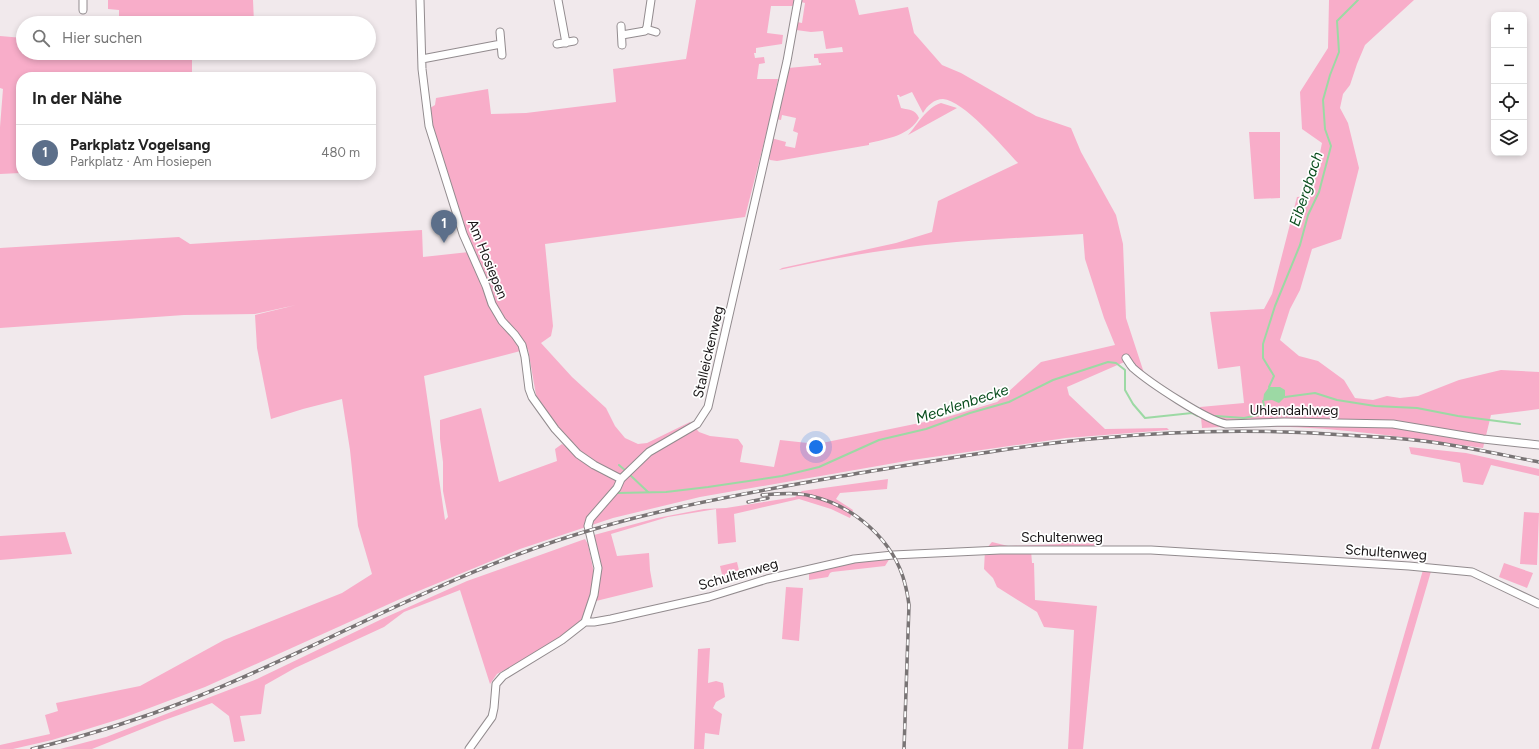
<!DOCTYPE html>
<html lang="de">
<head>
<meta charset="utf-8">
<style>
  :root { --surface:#fff; --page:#f6f6f6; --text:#222; --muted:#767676; --line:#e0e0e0; --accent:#db2777 }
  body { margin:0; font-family:Figtree,sans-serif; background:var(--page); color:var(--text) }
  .controls { position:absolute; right:12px; top:12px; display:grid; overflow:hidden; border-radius:8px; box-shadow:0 2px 6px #0003 }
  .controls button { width:36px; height:36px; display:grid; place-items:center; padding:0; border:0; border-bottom:1px solid var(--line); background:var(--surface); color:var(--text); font:20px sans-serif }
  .you { position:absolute; left:816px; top:447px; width:14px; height:14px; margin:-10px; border:3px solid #fff; border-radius:50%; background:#1a73e8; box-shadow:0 0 0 6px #1a73e833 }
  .badge { display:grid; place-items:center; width:26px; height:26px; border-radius:50%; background:var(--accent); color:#fff; font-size:13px; font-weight:700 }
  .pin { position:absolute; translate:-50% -33px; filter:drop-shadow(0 1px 2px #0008) }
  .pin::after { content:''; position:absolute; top:21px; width:14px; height:12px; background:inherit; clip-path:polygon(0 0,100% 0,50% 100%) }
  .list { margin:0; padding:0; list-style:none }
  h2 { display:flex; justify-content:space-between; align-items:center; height:52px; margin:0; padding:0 16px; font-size:17px }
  h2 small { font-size:13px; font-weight:400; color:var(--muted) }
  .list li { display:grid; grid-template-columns:26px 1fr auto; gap:12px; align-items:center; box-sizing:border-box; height:56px; padding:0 16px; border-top:1px solid var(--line) }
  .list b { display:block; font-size:15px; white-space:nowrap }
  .list p { margin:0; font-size:13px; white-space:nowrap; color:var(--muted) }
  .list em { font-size:13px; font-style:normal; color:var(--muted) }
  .icon { flex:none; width:22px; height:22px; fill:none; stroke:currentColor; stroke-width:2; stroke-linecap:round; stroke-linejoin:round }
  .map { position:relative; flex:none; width:1539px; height:749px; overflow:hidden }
  .search { position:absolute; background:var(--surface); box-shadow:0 2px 6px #0003; left:16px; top:16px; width:360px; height:44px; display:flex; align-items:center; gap:10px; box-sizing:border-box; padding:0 14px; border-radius:22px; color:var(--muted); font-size:15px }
  .panel { position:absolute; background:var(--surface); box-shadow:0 2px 6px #0003; left:16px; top:72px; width:360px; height:108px; border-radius:16px }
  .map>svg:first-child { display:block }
  .green { fill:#f8adc9; fill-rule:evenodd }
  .water { fill:#9cd9a4 }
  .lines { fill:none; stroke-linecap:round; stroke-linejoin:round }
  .stream { stroke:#9cd9a4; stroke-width:2 }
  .street-casing { stroke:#928b8e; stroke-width:9 }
  .street { stroke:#fff; stroke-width:7 }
  .rail-casing { stroke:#797475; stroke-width:3.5 }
  .rail { stroke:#fff; stroke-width:2; stroke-dasharray:6; stroke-linecap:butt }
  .labels { text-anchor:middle; stroke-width:3.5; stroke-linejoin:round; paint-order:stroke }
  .street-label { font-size:14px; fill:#181516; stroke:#fff }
  .water-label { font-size:15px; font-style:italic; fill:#0a4e1e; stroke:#fff }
</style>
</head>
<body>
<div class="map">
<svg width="1539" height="749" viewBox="0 0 1539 749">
  <rect width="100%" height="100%" fill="#f1e9ec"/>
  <!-- green -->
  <path class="green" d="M108 0H253L254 23H119V10L108 9Z
    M696 0H796L795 4 792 6H771L767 33 783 35 782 44 756 48V53H754L755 58 764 57 765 63 759 64 757 79H778L772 111 745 217 545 244 553 326 551 336 541 343 572 377 606 408 615 426 625 438 638 444 647 443 690 422 699 432 710 436 738 439 743 446 740 462 774 467 780 440 817 444 944 418 997 402 1041 362 1115 345 1104 318 1085 259 1083 234C1020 238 957 240 895 249 856 254 817 262 779 270L782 268 896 243 932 232 938 201 1018 163C1003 147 963 100 943 99 934 99 927 106 923 113L912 92 900 97 899 95H897L901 108C910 110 915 109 919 118 910 135 887 139 869 143V145L777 161 770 160 768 157 771 138 786 142 785 146 795 148 798 133 793 131 796 118 782 115 781 120 776 119 778 110H780L788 68 821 65V63H819L818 58H814V54L843 52 842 47 826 49 823 31 811 32 796 30 797 22 802 23 805 3 801 2V0H855L859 15 908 7 914 33 942 65 961 73 1036 116 1071 128 1081 152 1116 215 1123 244 1126 318 1144 373 1129 360 1067 387 1069 395 1105 429 1167 428 1169 430 1066 438 912 460 700 497 613 518 520 549 409 595 205 687 123 718 52 740 13 749H0V745L50 734 45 715 58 711 56 703 140 686 224 640 342 593 372 574 358 526 350 450 342 399 303 409 271 419 257 348 255 315 296 305 255 314 184 315 0 328V248L179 237 190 244 422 230 423 257 469 252 481 275 452 191 447 172 441 158 433 131 430 108 435 105 436 98 488 89 491 114 526 113 616 102 613 69 686 59ZM528 349 536 395 547 414 578 450 595 464 621 478 594 466 562 444 555 449 557 461 499 482 481 408 440 420V439L443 462V491L448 517 445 520 424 376Z
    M1329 0H1414L1365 45 1357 64 1350 85 1343 94 1340 108 1348 123 1359 168 1341 239 1312 249 1300 290 1290 309 1280 340 1299 356 1318 361 1344 380 1355 398 1373 400 1387 396 1400 398 1418 396 1459 380 1501 370 1539 372V409L1491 415 1483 448C1390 435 1296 421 1202 428L1200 407 1244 403 1240 366 1218 369 1210 312 1264 309 1272 294 1297 197 1311 196 1322 143 1302 129 1300 92 1328 48Z
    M0 36 23 38V53H192V77H21V173L0 174V127L3 89 0 88Z
    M941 103 957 108 908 135C918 124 926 108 941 103Z
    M1249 132H1280V198L1254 199Z
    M1409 447 1466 453 1539 469V476L1491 465 1483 485 1463 482 1460 463 1411 454Z
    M888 479 887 489 840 493 836 499 853 510 850 518 831 509 799 499 734 514 736 542 718 544 716 509 668 517 611 534 617 556 649 553 650 570 653 587 596 601 600 572 594 535 657 518 704 509 726 508 795 497 802 491Z
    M1524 512 1539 513 1537 565 1520 564Z
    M65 532 72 554 0 560V536Z
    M1067 537 1075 544 1095 543 1104 549 1031 550 1032 563H1034L1035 600 1097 606 1083 749H1068L1074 630 1044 627 1037 612 997 587 993 578 984 569 985 550 992 542 1008 546 1061 544Z
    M585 539 588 544 595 578 582 620 552 644 497 674 490 684 460 590 404 612 384 627 295 668 265 685 261 714 240 716 245 741 234 742 229 716 212 703 162 721 92 749H60L106 737 257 679 384 618 467 581Z
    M892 555 885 566 832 572 830 573 828 577 809 580V572L855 561Z
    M737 562 741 579 724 583 720 566Z
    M1504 563 1533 573 1527 588 1499 577Z
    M1432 568 1379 749H1371L1423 570Z
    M786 587 803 588 799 641 782 639Z
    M710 648 708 683 716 681 723 683 725 697 716 702 713 708 722 714 719 735 705 733 704 749H694L698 649Z"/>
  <!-- water -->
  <path class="water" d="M1269 387H1280L1285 390V397L1279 403 1272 400 1263 401 1264 394Z"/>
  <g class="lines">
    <!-- stream -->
    <path class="stream" d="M1269 387 1274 376 1263 358V344L1275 306 1300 245 1308 215 1319 192 1331 146 1325 129 1323 100 1330 75 1339 52 1337 21 1358 0
      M1285 397 1315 393 1337 400 1375 406 1417 408 1458 416 1520 424
      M1214 417 1216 416 1244 418 1259 415 1264 405 1263 401
      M619 465 626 471
      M629 474 648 492
      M617 493 666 492 708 487 782 476 819 467 879 440 926 429 970 413 1009 402 1053 380 1108 362 1116 363 1125 370V390L1133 404 1145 418 1192 413 1198 416"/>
    <!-- street casing -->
    <g class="street-casing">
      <path id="street" d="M420 0 422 69 429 126 463 234 486 286 492 304 502 321 515 335 522 345 525 357 529 389 532 397 555 429 578 454 594 465 621 479
        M558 0 566 43
        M83 10V0
        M621 26 622 45
        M646 29 656 32
        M500 32 502 55
        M622 35 645 31 647 27 651 0
        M557 44 574 41
        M422 59 501 44
        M1126 358C1128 361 1130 365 1133 368 1150 383 1206 420 1226 424L1284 422 1393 424 1483 439 1539 445
        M585 622H594L611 619 709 597 767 579 854 559 893 555 1000 550H1151L1409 566 1472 572 1539 604
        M469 749 492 717 494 708 496 684 503 676 562 640 585 622 594 595 598 568 588 526 590 519 617 488 621 479 649 452 697 424 708 407 787 61 798 0"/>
    </g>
    <!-- street -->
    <use href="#street" class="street"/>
    <!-- rail casing -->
    <g class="rail-casing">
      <path id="rail" d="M762 495C778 494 795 492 811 496 854 506 894 540 905 584 907 591 908 598 909 605L904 749
        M748 502 768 498
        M32 749C86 736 138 720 189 700 301 656 406 596 519 554 627 513 740 494 854 474 936 461 1019 445 1102 438 1183 430 1264 429 1345 435 1374 437 1403 438 1431 442 1467 447 1503 455 1539 462"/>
    </g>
    <!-- rail -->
    <use href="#rail" class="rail"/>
  </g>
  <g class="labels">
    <!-- street labels -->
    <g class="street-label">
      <text transform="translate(488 259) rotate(68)" y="5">Am Hosiepen</text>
      <text transform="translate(708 352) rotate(-77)" y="5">Stalleickenweg</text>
      <text x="1294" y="415">Uhlendahlweg</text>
      <text x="1062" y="542">Schultenweg</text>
      <text transform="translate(1386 552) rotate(4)" y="5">Schultenweg</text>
      <text transform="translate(738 574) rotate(-16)" y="5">Schultenweg</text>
    </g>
    <!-- water labels -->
    <g class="water-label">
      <text transform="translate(1306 189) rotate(-72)" y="5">Eibergbach</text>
      <text transform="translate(962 404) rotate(-18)" y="5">Mecklenbecke</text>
    </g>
  </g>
</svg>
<div class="controls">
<button>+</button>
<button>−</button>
<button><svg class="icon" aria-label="locate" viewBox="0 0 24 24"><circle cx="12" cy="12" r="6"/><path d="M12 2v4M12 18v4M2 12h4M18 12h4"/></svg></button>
<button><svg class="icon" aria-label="layers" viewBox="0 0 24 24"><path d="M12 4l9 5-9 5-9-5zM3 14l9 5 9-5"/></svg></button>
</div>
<div class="you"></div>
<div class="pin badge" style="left:444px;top:243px;background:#5c6f8a">1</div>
<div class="search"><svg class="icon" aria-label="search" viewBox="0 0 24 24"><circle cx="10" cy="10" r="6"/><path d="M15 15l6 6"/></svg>Hier suchen</div>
<section class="panel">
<h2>In der Nähe<small></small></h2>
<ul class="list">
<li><span class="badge" style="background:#5c6f8a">1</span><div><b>Parkplatz Vogelsang</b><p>Parkplatz · Am Hosiepen</p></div><em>480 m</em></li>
</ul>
</section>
</div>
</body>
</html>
